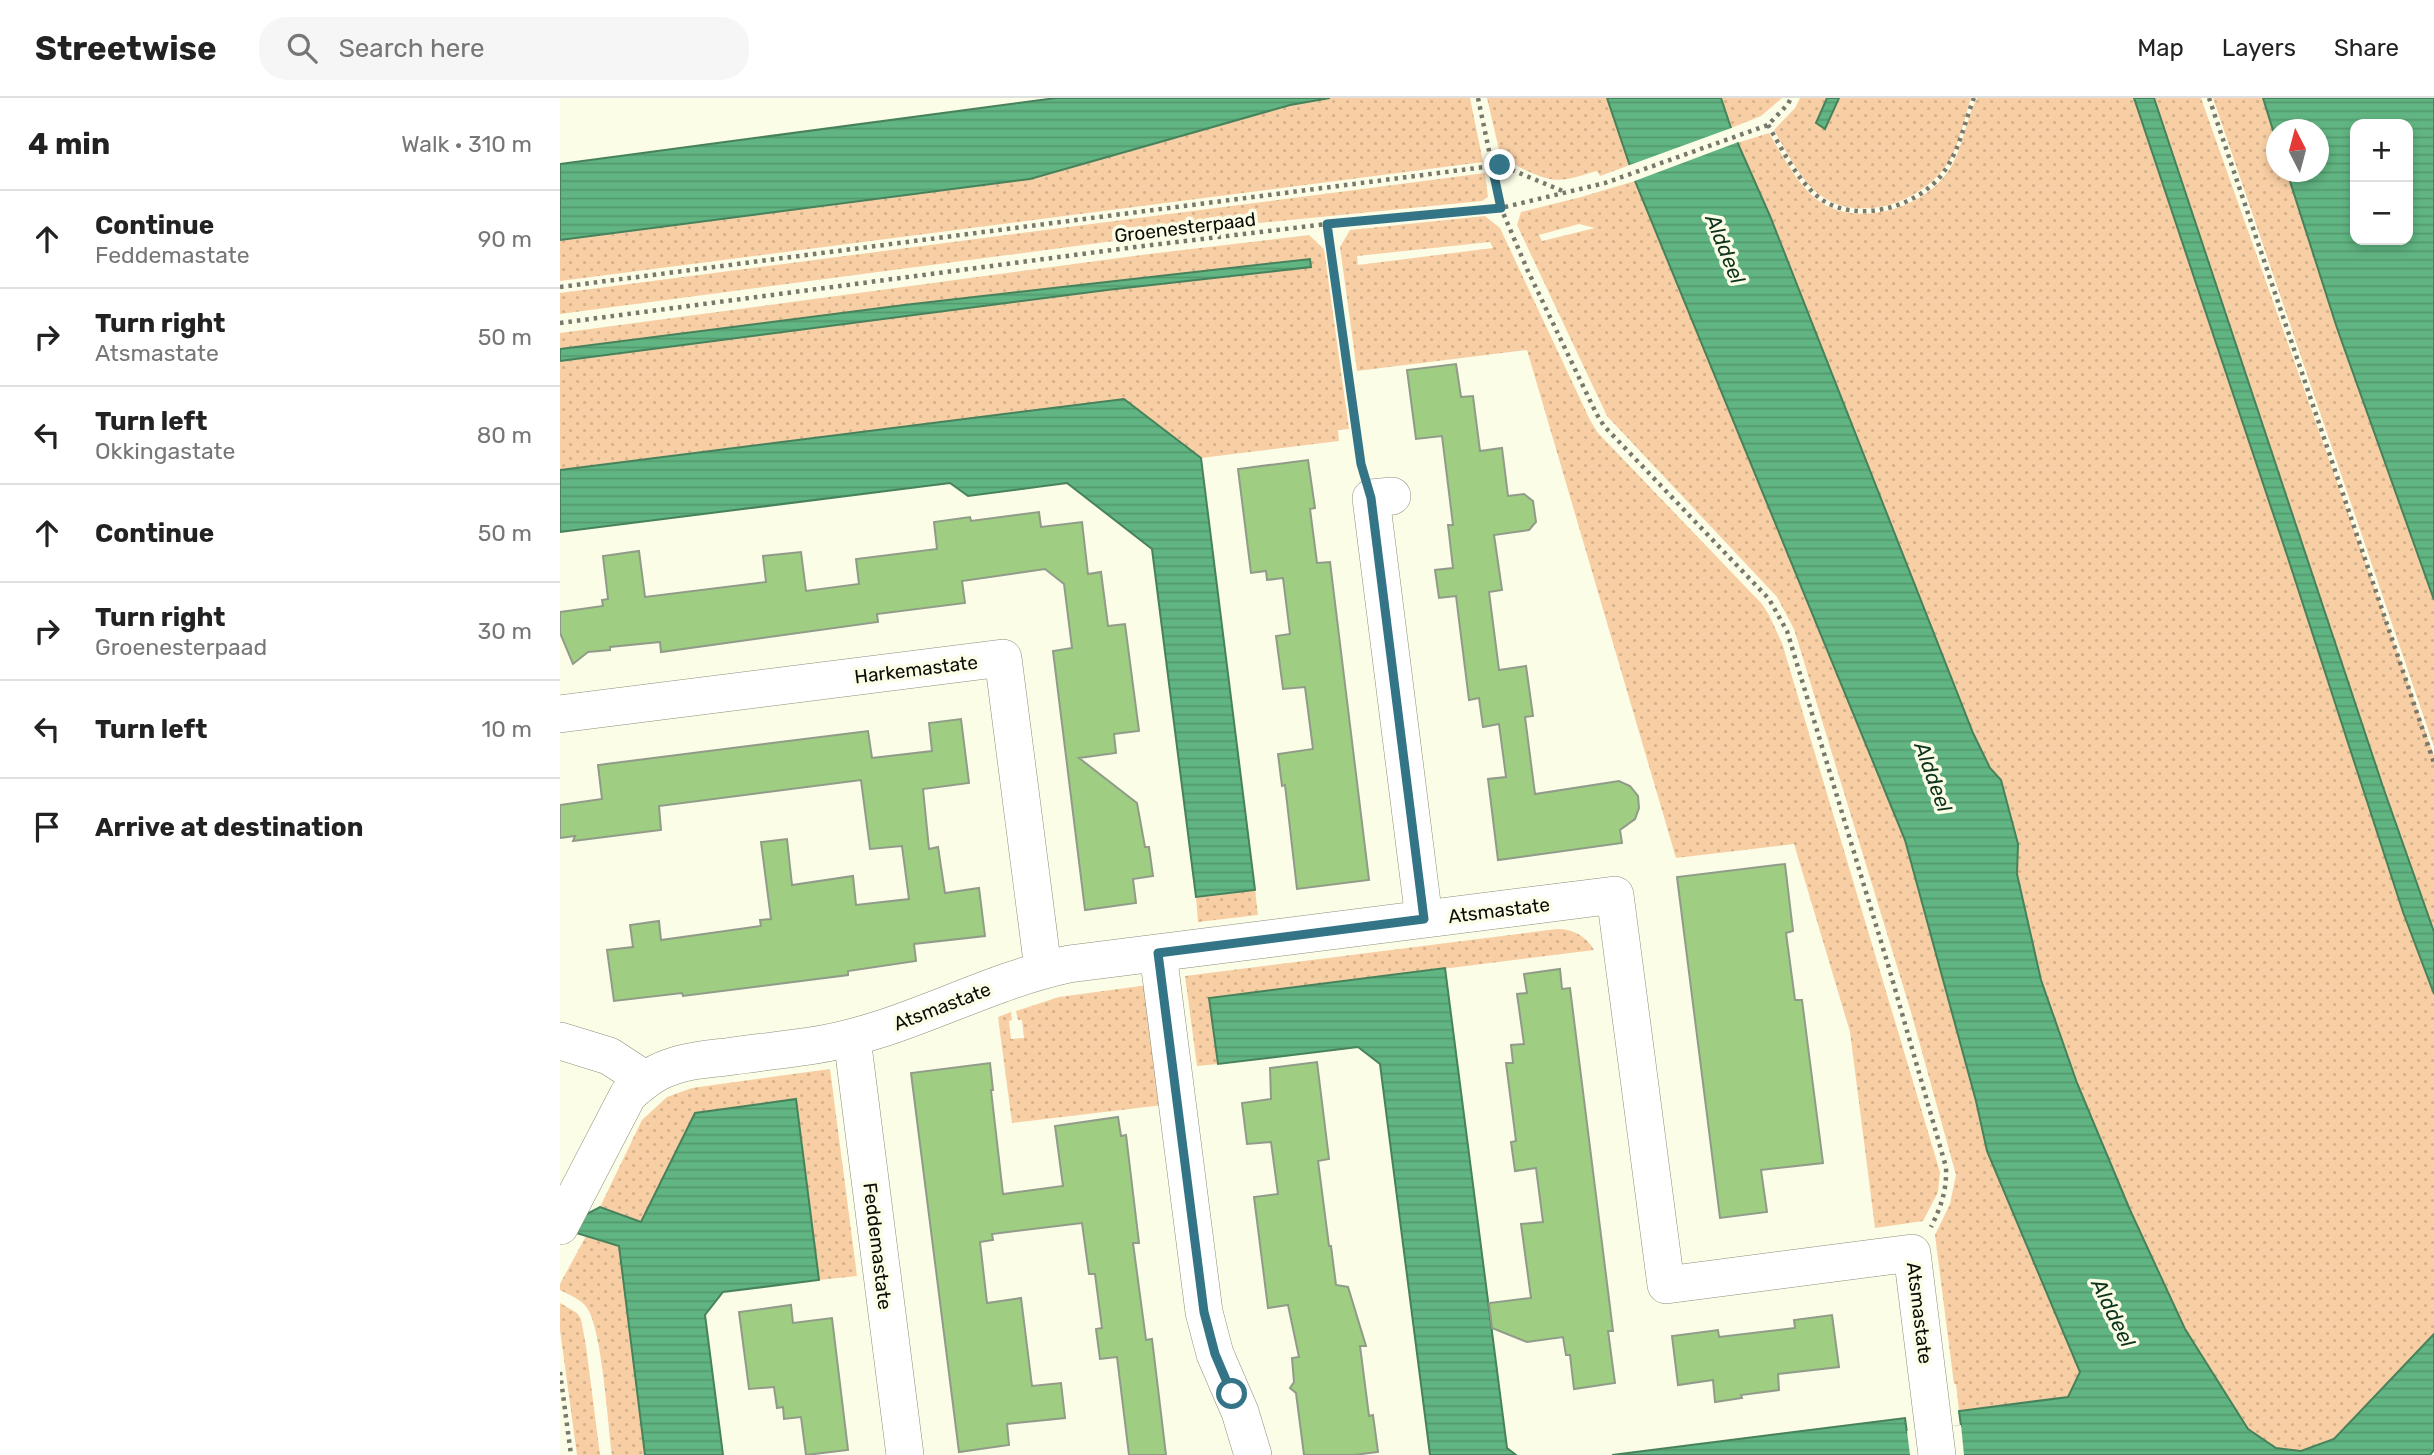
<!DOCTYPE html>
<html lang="en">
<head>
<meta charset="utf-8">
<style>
  :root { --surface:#fff; --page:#f6f6f6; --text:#222; --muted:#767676; --line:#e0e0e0 }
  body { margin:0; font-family:Rubik,sans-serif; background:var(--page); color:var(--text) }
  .controls { position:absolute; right:21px; top:21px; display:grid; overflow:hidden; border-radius:14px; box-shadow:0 4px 10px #0003 }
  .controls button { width:63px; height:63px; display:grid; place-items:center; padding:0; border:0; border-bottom:2px solid var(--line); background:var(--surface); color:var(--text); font:35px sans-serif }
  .compass { position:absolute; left:1706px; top:21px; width:63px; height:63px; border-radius:50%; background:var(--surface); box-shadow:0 4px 10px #0003; rotate:354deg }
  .stop { position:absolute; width:21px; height:21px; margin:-16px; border:5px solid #337487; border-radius:50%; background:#fff }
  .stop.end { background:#337487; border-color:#fff; box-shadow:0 2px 7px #0008 }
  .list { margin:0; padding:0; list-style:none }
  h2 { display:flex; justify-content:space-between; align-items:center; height:91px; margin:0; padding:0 28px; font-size:30px }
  h2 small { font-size:23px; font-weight:400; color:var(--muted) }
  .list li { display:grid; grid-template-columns:46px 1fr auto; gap:21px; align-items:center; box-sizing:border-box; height:98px; padding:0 28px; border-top:2px solid var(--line) }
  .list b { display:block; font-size:26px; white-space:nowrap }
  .list p { margin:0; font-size:23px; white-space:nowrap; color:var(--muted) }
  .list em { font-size:23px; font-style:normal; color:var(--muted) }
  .icon { flex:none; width:38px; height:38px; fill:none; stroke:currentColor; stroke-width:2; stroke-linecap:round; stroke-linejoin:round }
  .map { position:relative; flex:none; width:1874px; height:1357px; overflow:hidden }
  header { display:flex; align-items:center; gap:42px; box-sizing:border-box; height:98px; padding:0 35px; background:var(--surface); border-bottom:2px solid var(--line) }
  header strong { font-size:33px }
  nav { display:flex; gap:38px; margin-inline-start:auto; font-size:24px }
  .search { width:490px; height:63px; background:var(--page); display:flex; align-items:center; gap:18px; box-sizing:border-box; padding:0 24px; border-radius:28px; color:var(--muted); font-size:26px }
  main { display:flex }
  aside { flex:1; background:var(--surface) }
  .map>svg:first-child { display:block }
  .green { fill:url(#green-dots); fill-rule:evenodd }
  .water { fill:url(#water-rules); stroke:#47825c; stroke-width:2; fill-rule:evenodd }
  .pier { fill:#fbfde7 }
  .building { fill:#9fcd81; stroke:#909b89; stroke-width:2 }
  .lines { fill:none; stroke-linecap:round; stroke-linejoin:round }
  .street-casing { stroke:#8c8e7a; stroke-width:38 }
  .path { stroke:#78796c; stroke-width:4.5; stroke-dasharray:3.5 5; stroke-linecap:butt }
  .street { stroke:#fff; stroke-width:37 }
  .route { stroke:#337487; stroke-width:9 }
  .labels { text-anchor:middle; stroke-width:7; stroke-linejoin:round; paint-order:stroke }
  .street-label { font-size:19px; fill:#0b0c05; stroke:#fbfde7 }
  .water-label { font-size:21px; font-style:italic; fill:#0e331e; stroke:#fbfde7 }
</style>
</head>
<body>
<header>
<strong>Streetwise</strong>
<div class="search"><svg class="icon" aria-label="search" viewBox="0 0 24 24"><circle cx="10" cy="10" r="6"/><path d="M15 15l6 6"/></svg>Search here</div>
<nav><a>Map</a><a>Layers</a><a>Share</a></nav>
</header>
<main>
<aside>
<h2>4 min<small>Walk · 310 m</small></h2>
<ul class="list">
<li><svg class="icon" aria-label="ahead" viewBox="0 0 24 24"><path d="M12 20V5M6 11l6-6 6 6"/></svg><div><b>Continue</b><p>Feddemastate</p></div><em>90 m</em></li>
<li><svg class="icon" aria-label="right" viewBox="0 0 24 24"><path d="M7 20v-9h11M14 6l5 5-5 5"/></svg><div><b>Turn right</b><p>Atsmastate</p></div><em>50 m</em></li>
<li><svg class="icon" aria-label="left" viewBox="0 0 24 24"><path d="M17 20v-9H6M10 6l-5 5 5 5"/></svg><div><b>Turn left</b><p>Okkingastate</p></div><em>80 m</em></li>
<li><svg class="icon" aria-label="ahead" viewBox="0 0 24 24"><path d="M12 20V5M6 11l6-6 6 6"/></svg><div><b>Continue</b></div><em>50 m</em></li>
<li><svg class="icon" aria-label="right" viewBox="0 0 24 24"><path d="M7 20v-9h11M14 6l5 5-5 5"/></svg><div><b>Turn right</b><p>Groenesterpaad</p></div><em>30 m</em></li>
<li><svg class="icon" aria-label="left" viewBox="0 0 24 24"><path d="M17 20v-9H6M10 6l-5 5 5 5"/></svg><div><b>Turn left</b></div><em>10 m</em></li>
<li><svg class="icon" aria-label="arrive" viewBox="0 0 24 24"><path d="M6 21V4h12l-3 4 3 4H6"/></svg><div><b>Arrive at destination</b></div></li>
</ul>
</aside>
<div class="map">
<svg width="1874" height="1357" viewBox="0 0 1874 1357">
  <defs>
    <pattern id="green-dots" width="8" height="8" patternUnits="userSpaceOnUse" patternTransform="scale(1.75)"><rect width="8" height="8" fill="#f8cfa4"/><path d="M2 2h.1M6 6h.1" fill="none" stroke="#d3b18c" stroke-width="1.8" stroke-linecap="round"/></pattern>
    <pattern id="water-rules" width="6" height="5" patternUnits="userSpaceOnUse" patternTransform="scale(1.75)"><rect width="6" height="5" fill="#61b582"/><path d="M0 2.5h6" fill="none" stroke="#539a6f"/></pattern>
  </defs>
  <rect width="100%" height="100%" fill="#fbfde7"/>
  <!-- green -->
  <path class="green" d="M770 0H910L923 64 0 183V142L470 81 730 7Z
    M927 0H1047L1070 67 1040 78 1037 73C1003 83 997 87 963 71 955 66 946 63 940 56Z
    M1161 0H1222L1201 18 1171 30Z
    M1240 0H1267L1256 25 1265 31 1279 0H1411C1405 18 1401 39 1393 56 1372 100 1303 129 1260 97 1240 82 1227 54 1214 32L1235 10Z
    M1417 0H1574L1727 457 1843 814 1874 896V1236L1774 1341 1741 1353 1716 1350 1688 1331 1625 1231 1570 1112 1517 985 1481 882 1457 776 1458 746 1441 682 1430 670 1413 635 1210 118 1177 45 1209 35C1222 57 1236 84 1256 101 1293 130 1356 113 1384 79 1403 56 1404 25 1417 0Z
    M1594 0H1641L1874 658V834L1823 689Z
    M1653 0H1703L1716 42V74H1727L1777 230 1874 502V649Z
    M925 75 928 99 922 103 660 129 0 216V195Z
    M1075 83 1345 742 1416 1003 1427 1053 1521 1274 1509 1299 1399 1313 1396 1286H1394L1375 1137 1390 1106 1396 1077 1351 914 1234 531 1217 499 1047 318 957 127 961 114 1021 99ZM1019 126 1035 130 982 143 979 137Z
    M925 118 940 130 1030 322 1038 335 1202 506 1209 517 1222 545 1380 1074 1378 1094 1363 1123 1315 1130 1290 934 1234 746 1116 760 967 252 797 273 780 149 790 132ZM930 144 933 150 798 167 797 158Z
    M749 137 764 151 789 331 778 332 779 343 641 360 564 301 0 372V263L547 192 750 169 749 161 344 207 0 251V235L589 156Z
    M695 792 698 817 638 824 636 799Z
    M997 831C1013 831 1026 838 1034 852L649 900 658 966 637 968 625 878Z
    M588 887 603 1007 452 1025 438 919 451 914 452 922 449 923 451 941 464 940 462 922H458L456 913 499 899Z
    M270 971 297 1178 259 1182 235 1001 135 1015 81 1124 40 1109 82 1022 107 999 132 990Z
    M26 1138 59 1148 85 1357H52C48 1327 42 1231 27 1210 21 1201 9 1197 0 1192V1186Z
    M0 1205 17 1215 21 1221 26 1248 40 1357H17L0 1232Z"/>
  <!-- water -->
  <path class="water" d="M496 0H770L730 7 470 81 0 142V66Z
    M1047 0H1161L1171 30 1210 118 1413 635 1430 670 1441 682 1458 746 1457 776 1481 882 1517 985 1570 1112 1625 1231 1688 1331 1716 1350 1741 1353 1774 1341 1874 1236V1352L1870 1357H1052L1345 1320 1347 1335 1401 1328 1399 1313 1508 1299 1520 1274 1427 1053 1416 1003 1345 742 1075 83Z
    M1267 0H1279L1265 31 1256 25Z
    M1574 0H1594L1823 689 1874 834V896L1843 814 1727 457Z
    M1703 0H1874V502L1777 230 1727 74H1758V32H1716V42ZM1795 26H1848V142H1795Z
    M750 161 751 169 547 192 0 263V251L344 207Z
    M564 301 641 360 695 792 636 799 592 451 507 385 408 398 390 385 0 434V372Z
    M885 870 947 1350 956 1357H870L820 966 798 949 658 966 649 900Z
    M236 1001 259 1182 163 1194 145 1217 163 1357H85L59 1148 0 1130 40 1109 81 1124 135 1015Z"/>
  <!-- pier -->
  <path class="pier" d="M1174 29 1181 43 1072 84 1067 68Z
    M1401 1327 1404 1357H1350L1347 1333Z"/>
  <!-- building -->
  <path class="building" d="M896 266 901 299 913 298 920 353 942 350 948 398 964 396 973 403 976 424 969 432 934 437 942 492 929 494 939 572 966 568 973 618 965 619 975 696 1059 683 1070 688 1078 698 1079 710 1075 721 1060 732 1062 745 938 762 928 681 946 679 939 626 923 629 919 600 909 602 896 498 879 500 875 472 893 470 888 427H893L882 338 856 341 847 272Z
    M748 362 755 410 750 411 757 465 770 464 809 782 737 791 725 687 722 688 718 656 753 651 745 589 723 591 716 538 730 536 723 480 707 482 706 473 691 475 678 371Z
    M479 414 481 429 522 424 528 476 541 474 548 528 565 526 579 633 554 636 556 655 519 660 577 705 585 749H589L593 778 573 781 576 805 525 812 493 553 512 550 504 486 485 471 402 483 405 505 317 516 318 524 101 554 100 544 50 549V552L28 554 13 566 0 535V514L43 508 42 502 48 501 43 458 79 453 85 499 206 484 203 458 241 454 246 493 299 486 296 461 377 451 374 424 410 419 411 423Z
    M401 621 409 685 363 691 369 751 378 749 385 795 419 790 425 838 354 846 356 863 288 873V877L123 898 122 895 54 903 47 852 73 849 70 827 99 823 101 842 201 828 200 822 211 821 201 744 227 741 232 787 293 778 296 807 349 801 342 748 310 751 301 682 99 708 101 732 13 743 15 738 0 740V707L42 701 38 667 308 633 312 660 372 653 369 625Z
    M1225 766 1233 833 1226 835 1235 902H1242L1263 1065 1201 1072 1207 1114 1160 1120 1117 779Z
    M1000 871 1002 891 1010 890 1053 1233H1048L1055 1285 1014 1291 1010 1257H1006L1003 1239 967 1244 932 1230 929 1205 971 1200 961 1126 983 1124 976 1070 955 1073 951 1044 956 1043 946 965H953L951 947 964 946 957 896 967 895 964 876Z
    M757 964 769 1061 758 1063 769 1148H771L776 1187 788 1189 806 1248H800L809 1318 813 1317 818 1354 794 1357H744L736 1295 730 1290 734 1284 732 1260 739 1259 728 1207 708 1210 694 1099 718 1096 711 1044 687 1046 682 1005 711 1001 710 970Z
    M430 965 433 992H431L443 1096 503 1088 495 1028 558 1019 561 1038 566 1037 579 1145H573L586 1242 592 1241 606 1357H569L557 1259 540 1261 536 1231 542 1230 535 1176H529L522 1125 432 1136 433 1142 420 1144 427 1205 461 1200 472 1288 501 1285 505 1320 447 1326 449 1347 399 1354 351 975Z
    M231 1207 233 1225 272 1220 288 1352 246 1357 241 1319 224 1321 223 1309 217 1310 214 1289 189 1291 179 1214Z
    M1272 1217 1279 1269 1218 1276 1219 1292 1181 1297 1182 1300 1155 1304 1153 1282 1118 1287 1112 1238 1158 1232 1159 1239 1235 1230 1234 1222Z"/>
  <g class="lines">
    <!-- street casing -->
    <g class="street-casing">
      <path id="street" d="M832 398 811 400 864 821
        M0 616 443 560 483 871
        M598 855 644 1214 655 1256 680 1314 693 1357
        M292 940 345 1357
        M0 943 49 958 86 982
        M0 1128 68 997C80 986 93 975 108 970 126 963 146 961 166 959 194 955 222 952 250 948 341 935 420 885 509 866L1055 797 1106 1187 1352 1155 1377 1357"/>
    </g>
    <!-- path -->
    <path class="path" d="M918 0 941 110 967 171 1036 315 1044 328 1209 501 1227 533 1329 870 1386 1069C1387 1092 1381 1109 1371 1129
      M1649 0 1874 665
      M1208 27C1222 51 1236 80 1257 98 1293 128 1358 110 1383 75 1400 52 1404 25 1414 0
      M767 126 802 369
      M0 189 940 67 1005 94
      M0 225 575 149 767 126 941 110 1045 85 1208 27 1228 6 1231 0
      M0 1274 11 1357"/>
    <!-- street -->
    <use href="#street" class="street"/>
  </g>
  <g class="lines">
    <!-- route -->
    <path class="route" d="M672 1296 655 1256 644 1214 598 855 864 821 811 400 801 366 767 126 941 110 932 68 940 67"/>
  </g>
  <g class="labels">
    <!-- street labels -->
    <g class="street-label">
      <text transform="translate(625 129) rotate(-7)" y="7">Groenesterpaad</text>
      <text transform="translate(356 571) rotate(-7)" y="7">Harkemastate</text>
      <text transform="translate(939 812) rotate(-7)" y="7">Atsmastate</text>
      <text transform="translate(382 908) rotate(-21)" y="7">Atsmastate</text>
      <text transform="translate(318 1148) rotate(83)" y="7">Feddemastate</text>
      <text transform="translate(1360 1215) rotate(83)" y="7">Atsmastate</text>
    </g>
    <!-- water labels -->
    <g class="water-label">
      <text transform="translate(1165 151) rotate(68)" y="7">Alddeel</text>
      <text transform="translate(1373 679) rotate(70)" y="7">Alddeel</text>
      <text transform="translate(1553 1215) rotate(64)" y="7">Alddeel</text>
    </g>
  </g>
</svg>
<div class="controls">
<button>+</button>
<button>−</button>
</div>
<svg class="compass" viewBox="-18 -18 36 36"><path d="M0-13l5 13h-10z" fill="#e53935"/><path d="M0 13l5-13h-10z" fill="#767676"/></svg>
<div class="stop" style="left:672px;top:1296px"></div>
<div class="stop end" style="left:940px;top:67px"></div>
</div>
</main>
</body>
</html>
